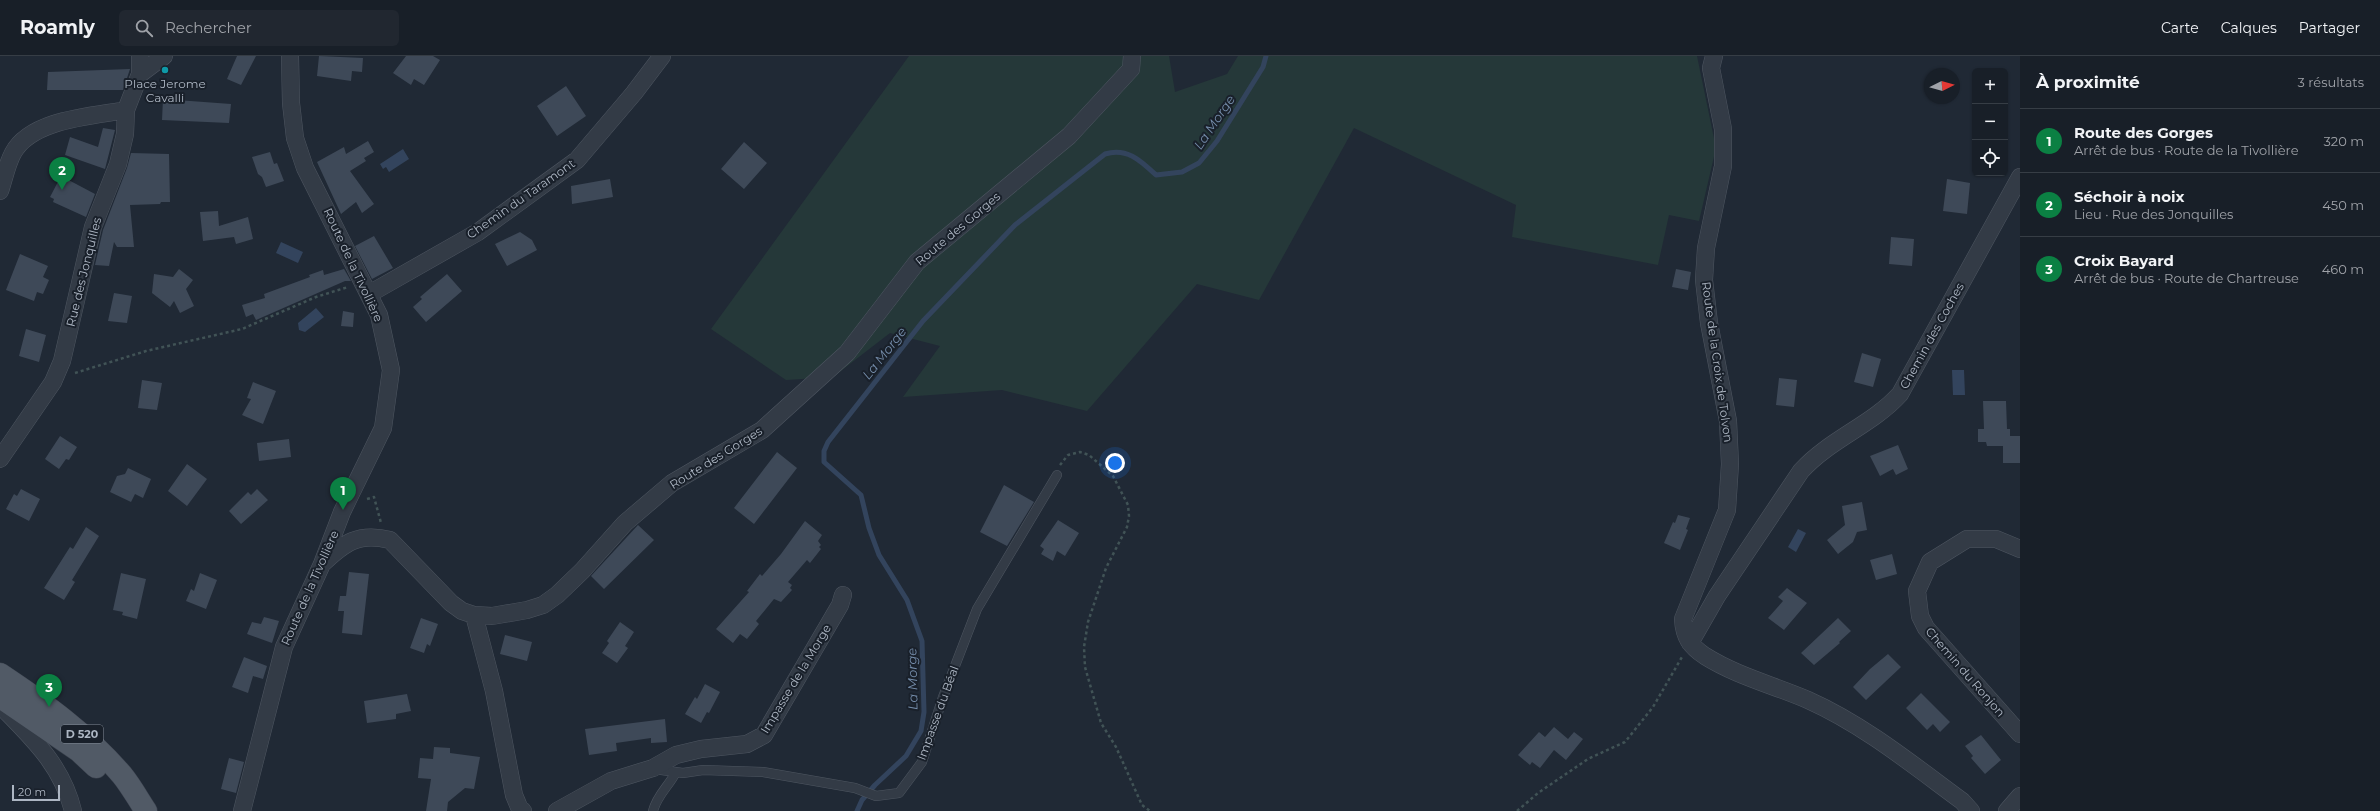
<!DOCTYPE html>
<html lang="fr">
<head>
<meta charset="utf-8">
<style>
  :root { --surface:#181f28; --page:#212730; --text:#f1f3f6; --muted:#9fa2a8; --line:#363d45; --accent:#0b8043 }
  body { margin:0; font-family:Montserrat,sans-serif; background:var(--page); color:var(--text) }
  .controls { position:absolute; right:12px; top:12px; display:grid; overflow:hidden; border-radius:6px; box-shadow:0 1px 3px #0004 }
  .controls button { width:36px; height:36px; display:grid; place-items:center; padding:0; border:0; border-bottom:1px solid var(--line); background:var(--surface); color:var(--text); font:20px sans-serif }
  .compass { position:absolute; left:1924px; top:12px; width:36px; height:36px; border-radius:50%; background:var(--surface); box-shadow:0 1px 3px #0004; rotate:85deg }
  .scale { position:absolute; left:12px; bottom:10px; width:48px; box-sizing:border-box; padding-left:4px; border:2px solid #adb6c3; border-top:0; font-size:11px; line-height:14px; white-space:nowrap; color:#adb6c3; -webkit-text-stroke:3px #19202a; paint-order:stroke }
  .you { position:absolute; left:1115px; top:407px; width:14px; height:14px; margin:-10px; border:3px solid #fff; border-radius:50%; background:#1a73e8; box-shadow:0 0 0 6px #1a73e833 }
  .badge { display:grid; place-items:center; width:26px; height:26px; border-radius:50%; background:var(--accent); color:#fff; font-size:13px; font-weight:700 }
  .pin { position:absolute; translate:-50% -33px; filter:drop-shadow(0 1px 2px #0008) }
  .pin::after { content:''; position:absolute; top:21px; width:14px; height:12px; background:inherit; clip-path:polygon(0 0,100% 0,50% 100%) }
  .list { margin:0; padding:0; list-style:none }
  h2 { display:flex; justify-content:space-between; align-items:center; height:52px; margin:0; padding:0 16px; font-size:17px }
  h2 small { font-size:13px; font-weight:400; color:var(--muted) }
  .list li { display:grid; grid-template-columns:26px 1fr auto; gap:12px; align-items:center; box-sizing:border-box; height:64px; padding:0 16px; border-top:1px solid var(--line) }
  .list b { display:block; font-size:15px; white-space:nowrap }
  .list p { margin:0; font-size:13px; white-space:nowrap; color:var(--muted) }
  .list em { font-size:13px; font-style:normal; color:var(--muted) }
  .icon { flex:none; width:22px; height:22px; fill:none; stroke:currentColor; stroke-width:2; stroke-linecap:round; stroke-linejoin:round }
  .map { position:relative; flex:none; width:2020px; height:755px; overflow:hidden }
  header { display:flex; align-items:center; gap:24px; box-sizing:border-box; height:56px; padding:0 20px; background:var(--surface); border-bottom:1px solid var(--line) }
  header strong { font-size:19px }
  nav { display:flex; gap:22px; margin-inline-start:auto; font-size:14px }
  .search { width:280px; height:36px; background:var(--page); display:flex; align-items:center; gap:10px; box-sizing:border-box; padding:0 14px; border-radius:6px; color:var(--muted); font-size:15px }
  main { display:flex }
  aside { flex:1; background:var(--surface) }
  .map>svg:first-child { display:block }
  .green { fill:#253839 }
  .water { fill:#33445d }
  .lines { fill:none; stroke-linecap:round; stroke-linejoin:round }
  .stream { stroke:#33445d; stroke-width:5 }
  .building { fill:#3e4958 }
  .service-casing { stroke:#4e5661; stroke-width:10 }
  .minor-casing { stroke:#4e5661; stroke-width:18 }
  .primary-casing { stroke:#3d4450; stroke-width:23 }
  .path { stroke:#415356; stroke-width:2.5; stroke-dasharray:3 3; stroke-linecap:butt }
  .service { stroke:#333b46; stroke-width:9 }
  .minor { stroke:#333b46; stroke-width:17 }
  .primary { stroke:#515a66; stroke-width:22 }
  .culture-dot { fill:#0f9aa8; stroke:#19202a; stroke-width:1.5 }
  .labels { text-anchor:middle; stroke-width:4; stroke-linejoin:round; paint-order:stroke }
  .shield { fill:#19202a; stroke:#818995; stroke-width:1 }
  .shield-label { font-size:11px; font-weight:bold; fill:#adb6c3 }
  .poi-label { font-size:12px; fill:#adb6c3; stroke:#19202a }
  .street-label { font-size:12px; fill:#adb6c3; stroke:#19202a }
  .water-label { font-size:13px; font-style:italic; fill:#758dab; stroke:#19202a }
</style>
</head>
<body>
<header>
<strong>Roamly</strong>
<div class="search"><svg class="icon" aria-label="search" viewBox="0 0 24 24"><circle cx="10" cy="10" r="6"/><path d="M15 15l6 6"/></svg>Rechercher</div>
<nav><a>Carte</a><a>Calques</a><a>Partager</a></nav>
</header>
<main>
<div class="map">
<svg width="2020" height="755" viewBox="0 0 2020 755">
  <rect width="100%" height="100%" fill="#202935"/>
  <!-- green -->
  <path class="green" d="M909 0H1169L1175 36 1227 18 1238 0H1697L1716 92 1699 165 1669 159 1658 209 1512 181 1516 149 1354 72 1259 244 1197 228 1087 355 1002 334 903 341 940 290 890 277 833 321 786 324 711 273Z"/>
  <!-- water -->
  <path class="water" d="M403 93 409 103 389 116 386 111 383 113 380 108Z
    M281 186 303 196 298 207 276 197Z
    M316 252 324 261 305 276 299 274 298 267Z
    M1952 314H1964L1965 339H1953Z
    M1798 473 1806 477 1796 496 1788 491Z"/>
  <g class="lines">
    <!-- stream -->
    <path class="stream" d="M857 755 862 744 875 729 906 700 921 675 924 656 922 585 907 544 879 499 869 472 861 439 824 406V395L828 386 923 265 1015 169 1105 98C1127 91 1141 105 1156 119L1182 116 1199 107 1217 85 1263 11 1266 0"/>
  </g>
  <!-- building -->
  <path class="building" d="M237 0H256L241 29 227 23Z
    M319 0 363 2 362 16 352 15 351 25 317 20Z
    M406 0H433L440 4 424 29 414 23 411 29 393 17Z
    M130 13 123 34H47L48 16Z
    M566 30 586 60 557 80 537 50Z
    M163 43 231 48 229 67 162 64Z
    M103 72 115 74 105 113 65 99 70 81 98 91Z
    M368 85 374 96 364 102 366 105 350 115 374 148 362 157 356 146 341 158 317 106 344 91 346 98Z
    M744 86 767 107 744 133 721 113Z
    M270 96 274 108 277 107 284 125 266 131 262 121 258 118 252 101Z
    M131 97 169 98 170 146H161L160 148 130 149 134 191H117L114 186 109 210 95 209 103 174 127 112Z
    M61 120 95 138 86 161 53 146 54 143 50 141Z
    M610 123 613 141 572 148 571 130Z
    M1947 123 1970 127 1967 158 1943 155Z
    M218 155 219 170 248 161 253 183 236 188 234 181 203 185 200 156Z
    M520 176 532 184 537 194 507 210 495 188Z
    M374 180 393 212 372 223 355 190Z
    M1891 181 1914 183 1912 210 1889 208Z
    M20 198 48 210 43 221 49 224 43 238 37 236 34 245 6 234Z
    M179 213 193 224 186 233 194 250 180 257 174 245 170 251 152 237 154 218 173 221Z
    M344 213 351 225H345L256 264 253 258 246 261 242 249 265 242 264 238 310 221 309 219 323 214 324 219Z
    M1676 213 1691 216 1688 234 1672 231Z
    M447 218 462 235 426 266 413 251 422 243 420 241Z
    M114 237 132 240 127 267 108 265Z
    M343 255 354 257 353 271 341 270Z
    M26 273 46 279 39 306 19 300Z
    M1862 297 1881 303 1873 331 1854 326Z
    M1779 322 1797 324 1794 351 1776 349Z
    M142 324 162 327 157 354 138 352Z
    M253 326 276 335 263 368 242 359 251 343 247 342Z
    M1983 345H2006L2007 373H2010V380H2020V407H2003V390H1987L1986 386H1978V373H1984Z
    M60 380 77 391 69 404 66 403 59 413 45 403Z
    M289 383 291 401 259 405 257 387Z
    M1898 389 1908 413 1896 419 1893 413 1880 420 1870 400Z
    M777 396 797 412 754 468 734 452Z
    M187 408 207 423 187 450 168 435Z
    M128 412 151 423 143 442 135 438 131 446 110 436 117 420 125 418Z
    M1004 429 1034 446 1007 490 980 476Z
    M21 433 40 443 29 465 6 453 14 438 17 440Z
    M257 433 268 444 241 468 229 455 248 436 251 439Z
    M1862 446 1867 474 1857 476 1853 486 1838 498 1827 484 1845 469 1842 450Z
    M1678 459 1690 462 1686 473 1688 474 1680 494 1664 487 1673 466 1675 467Z
    M1058 464 1079 477 1065 500 1057 495 1053 505 1041 498 1044 493 1040 490Z
    M805 465 822 479 818 485 821 489 819 491 821 493 810 507 807 504 788 526 792 529 790 532 792 534 781 546 774 543 756 565 759 568 747 583 740 578 733 587 716 573 749 536 747 535 760 518 762 520 781 498Z
    M638 469 654 484 604 533 591 520Z
    M86 471 99 480 72 524 75 526 64 544 44 532 70 491 73 493Z
    M1892 498 1897 518 1876 524 1870 504Z
    M349 516 369 518 362 579 342 577 344 555H338L340 540H346Z
    M121 517 146 523 137 563 122 559 123 556 113 554Z
    M200 517 217 524 206 553 186 545 191 533 194 535Z
    M1787 532 1807 547 1784 574 1768 562 1783 545 1778 541Z
    M264 561 279 565 272 587 247 578 252 566 261 568Z
    M421 562 438 568 430 590 427 588 424 597 410 592Z
    M1838 562 1851 575 1839 586 1840 587 1814 609 1801 597Z
    M620 566 634 576 625 590 628 592 617 607 602 597 609 587 607 585Z
    M505 579 532 586 527 605 500 598Z
    M1888 598 1901 611 1866 644 1853 631 1870 613Z
    M244 601 267 610 263 623 253 620 248 637 232 631Z
    M705 628 720 636 709 657 707 656 701 667 685 658 695 641 697 643Z
    M1921 637 1950 666 1940 676 1933 668 1927 674 1906 652Z
    M407 638 411 655 396 658V663L367 667 364 645Z
    M665 663 667 686 651 687V682L616 687 617 695 589 699 585 673Z
    M1554 671 1568 683 1574 676 1583 683 1566 704 1554 694 1540 712 1532 706 1530 709 1518 699 1539 676 1545 681Z
    M1981 679 2001 704 1985 718 1971 702 1973 700 1965 690Z
    M434 691 450 692V697L480 701 474 733 465 732 448 746 447 755H426L431 723 418 722 420 702 433 703Z
    M229 702 244 706 236 737 221 733Z"/>
  <g class="lines">
    <!-- service casing -->
    <g class="service-casing">
      <path id="service" d="M654 713 683 717 703 714 763 716 855 732 876 740 899 737 922 706 943 641 977 553 1057 419
        M653 755C657 739 669 730 676 716"/>
    </g>
    <!-- minor casing -->
    <g class="minor-casing">
      <path id="minor" d="M1714 0 1711 12 1723 73V110L1706 192 1704 224 1709 267 1728 365 1730 408 1727 454 1683 563C1684 581 1690 590 1705 600 1737 620 1773 629 1808 644 1864 669 1913 709 1962 745L1971 755
        M140 18 164 0
        M0 135C4 123 7 108 13 97 31 63 93 60 126 54
        M369 238 478 176 577 104 634 37 662 0
        M0 403 53 326 62 305 93 171 118 108 125 78 126 54 140 18V0
        M2020 493 1996 483H1967L1930 506 1917 535 1920 560 1926 572 2020 678
        M322 508C344 487 358 476 390 484L451 547 462 555 474 559 492 560 527 554 543 549 557 539 582 515 625 467 672 427 762 374 847 297 917 206 1069 80 1131 13 1132 0
        M474 559 494 635 514 739 519 751 523 755
        M1690 587 1717 540 1801 415C1830 383 1872 369 1900 338L2020 121
        M0 649C32 682 62 709 73 755
        M242 755 284 591 322 508 342 456 383 372 391 314 379 259 305 112 295 82 291 47 290 0
        M557 755 611 725 653 712 676 699 701 693 747 688 764 679 840 549 843 539
        M2007 755 2020 740"/>
    </g>
    <!-- primary casing -->
    <g class="primary-casing">
      <path id="primary" d="M0 618C45 648 87 678 122 719 131 730 138 743 146 755
        M0 641 79 695 96 711"/>
    </g>
    <!-- path -->
    <path class="path" d="M75 317 146 295 242 273 316 241 348 231
      M1060 409 1068 399 1080 396 1089 399 1113 420 1128 449 1129 460 1127 471 1106 512 1088 566 1084 591 1085 611 1101 667 1116 691 1142 749 1150 755
      M367 443 374 441 381 467
      M1517 755 1538 737 1588 703 1625 686 1653 651 1682 601"/>
    <!-- service -->
    <use href="#service" class="service"/>
    <!-- minor -->
    <use href="#minor" class="minor"/>
    <!-- primary -->
    <use href="#primary" class="primary"/>
  </g>
  <!-- markers -->
  <circle class="culture-dot" cx="165" cy="14" r="4"/>
  <g class="labels">
    <!-- shield labels -->
    <rect class="shield" x="61" y="669" width="42" height="18" rx="3"/>
    <g class="shield-label">
      <text x="82" y="682">D 520</text>
    </g>
    <!-- poi labels -->
    <g class="poi-label">
      <text x="165" y="32">Place Jerome<tspan x="165" dy="14">Cavalli</tspan></text>
    </g>
    <!-- street labels -->
    <g class="street-label">
      <text transform="translate(521 143) rotate(-35)" y="4">Chemin du Taramont</text>
      <text transform="translate(958 173) rotate(-40)" y="4">Route des Gorges</text>
      <text transform="translate(353 209) rotate(65)" y="4">Route de la Tivollière</text>
      <text transform="translate(84 216) rotate(-76)" y="4">Rue des Jonquilles</text>
      <text transform="translate(1932 280) rotate(-61)" y="4">Chemin des Coches</text>
      <text transform="translate(1717 306) rotate(82)" y="4">Route de la Croix de Tolvon</text>
      <text transform="translate(716 402) rotate(-32)" y="4">Route des Gorges</text>
      <text transform="translate(310 532) rotate(-66)" y="4">Route de la Tivollière</text>
      <text transform="translate(1965 616) rotate(49)" y="4">Chemin du Ronjon</text>
      <text transform="translate(796 623) rotate(-59)" y="4">Impasse de la Morge</text>
      <text transform="translate(938 657) rotate(-70)" y="4">Impasse du Béal</text>
    </g>
    <!-- water labels -->
    <g class="water-label">
      <text transform="translate(1214 66) rotate(-56)" y="5">La Morge</text>
      <text transform="translate(884 297) rotate(-52)" y="5">La Morge</text>
      <text transform="translate(912 623) rotate(-91)" y="5">La Morge</text>
    </g>
  </g>
</svg>
<div class="controls">
<button>+</button>
<button>−</button>
<button><svg class="icon" aria-label="locate" viewBox="0 0 24 24"><circle cx="12" cy="12" r="6"/><path d="M12 2v4M12 18v4M2 12h4M18 12h4"/></svg></button>
</div>
<svg class="compass" viewBox="-18 -18 36 36"><path d="M0-13l5 13h-10z" fill="#e53935"/><path d="M0 13l5-13h-10z" fill="#9fa2a8"/></svg>
<div class="scale">20 m</div>
<div class="you"></div>
<div class="pin badge" style="left:343px;top:454px">1</div>
<div class="pin badge" style="left:62px;top:134px">2</div>
<div class="pin badge" style="left:49px;top:651px">3</div>
</div>
<aside>
<h2>À proximité<small>3 résultats</small></h2>
<ul class="list">
<li><span class="badge">1</span><div><b>Route des Gorges</b><p>Arrêt de bus · Route de la Tivollière</p></div><em>320 m</em></li>
<li><span class="badge">2</span><div><b>Séchoir à noix</b><p>Lieu · Rue des Jonquilles</p></div><em>450 m</em></li>
<li><span class="badge">3</span><div><b>Croix Bayard</b><p>Arrêt de bus · Route de Chartreuse</p></div><em>460 m</em></li>
</ul>
</aside>
</main>
</body>
</html>
